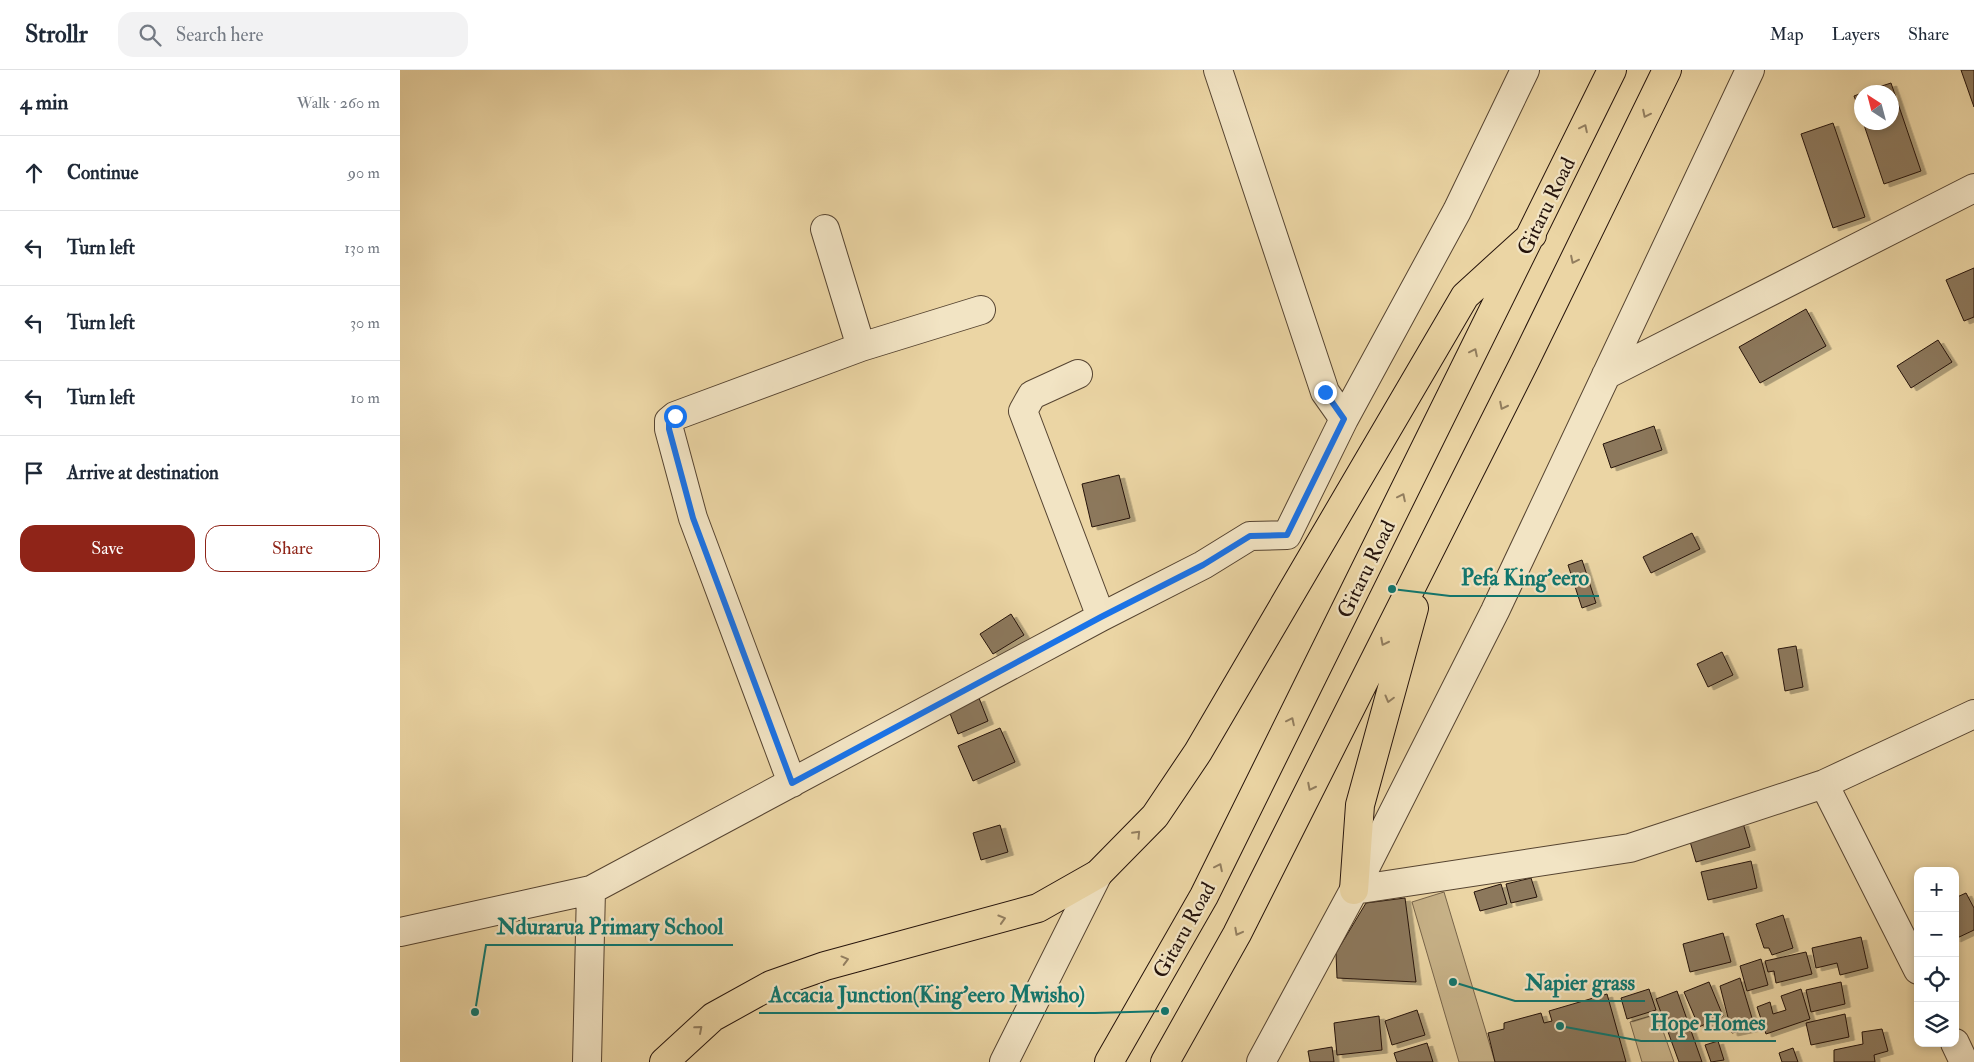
<!DOCTYPE html>
<html lang="en">
<head>
<meta charset="utf-8">
<style>
  :root { --surface:#fff; --page:#f2f2f3; --text:#1f2937; --muted:#747a83; --line:#e0e1e3; --accent:#8f2418 }
  body { margin:0; font-family:"IM FELL Double Pica",serif; background:var(--page); color:var(--text) }
  .controls { position:absolute; right:15px; bottom:15px; display:grid; overflow:hidden; border-radius:10px; box-shadow:0 2px 8px #0003 }
  .controls button { width:45px; height:45px; display:grid; place-items:center; padding:0; border:0; border-bottom:1px solid var(--line); background:var(--surface); color:var(--text); font:25px sans-serif }
  .compass { position:absolute; left:1454px; top:15px; width:45px; height:45px; border-radius:50%; background:var(--surface); box-shadow:0 2px 8px #0003; rotate:324deg }
  .stop { position:absolute; width:15px; height:15px; margin:-11px; border:4px solid #1a73e8; border-radius:50%; background:#fff }
  .stop.end { background:#1a73e8; border-color:#fff; box-shadow:0 1px 5px #0008 }
  .list { margin:0; padding:0; list-style:none }
  h2 { display:flex; justify-content:space-between; align-items:center; height:65px; margin:0; padding:0 20px; font-size:21px }
  h2 small { font-size:16px; font-weight:400; color:var(--muted) }
  .list li { display:grid; grid-template-columns:32px 1fr auto; gap:15px; align-items:center; box-sizing:border-box; height:75px; padding:0 20px; border-top:1px solid var(--line) }
  .list b { display:block; font-size:19px; white-space:nowrap }
  .list em { font-size:16px; font-style:normal; color:var(--muted) }
  .actions { display:flex; gap:10px; padding:15px 20px }
  .actions a { flex:1; padding:11px 0; border:1px solid var(--accent); border-radius:15px; text-align:center; font-size:18px; color:var(--accent) }
  .actions .main { background:var(--accent); color:#fff }
  .icon { flex:none; width:28px; height:28px; fill:none; stroke:currentColor; stroke-width:2; stroke-linecap:round; stroke-linejoin:round }
  .map { position:relative; flex:none; width:1574px; height:992px; overflow:hidden }
  header { display:flex; align-items:center; gap:30px; box-sizing:border-box; height:70px; padding:0 25px; background:var(--surface); border-bottom:1px solid var(--line) }
  header strong { font-size:24px }
  nav { display:flex; gap:28px; margin-inline-start:auto; font-size:18px }
  .search { width:350px; height:45px; background:var(--page); display:flex; align-items:center; gap:12px; box-sizing:border-box; padding:0 18px; border-radius:15px; color:var(--muted); font-size:19px }
  main { display:flex }
  aside { flex:1; background:var(--surface) }
  .map>svg:first-child { display:block }
  .green { fill:#c9b48a; stroke:#77644a }
  .building { fill:#8c785b; stroke:#25130b; filter:url(#shadow) }
  .lines { fill:none; stroke-linecap:round; stroke-linejoin:round }
  .minor-casing { stroke:#564431; stroke-width:30 }
  .major-casing { stroke:#25130b; stroke-width:30 }
  .minor { stroke:#f2e4c4; stroke-width:28 }
  .major { stroke:#ebd5a4; stroke-width:28 }
  .oneway { stroke:#927e5f }
  .route { stroke:#1a73e8; stroke-width:6 }
  .labels { text-anchor:middle; stroke-width:4.5; stroke-linejoin:round; paint-order:stroke }
  .street-label { font-size:21px; fill:#25130b; stroke:#f2e4c4 }
  .leader { fill:none; stroke:#0f766e; stroke-width:2 }
  .callout-dot { fill:#0f766e; stroke:#f2e4c4; stroke-width:2 }
  .callout-label { font-size:22px; text-anchor:middle; font-weight:bold; fill:#0f766e; stroke:#f2e4c4; stroke-width:4.5; stroke-linejoin:round; paint-order:stroke }
</style>
</head>
<body>
<header>
<strong>Strollr</strong>
<div class="search"><svg class="icon" aria-label="search" viewBox="0 0 24 24"><circle cx="10" cy="10" r="6"/><path d="M15 15l6 6"/></svg>Search here</div>
<nav><a>Map</a><a>Layers</a><a>Share</a></nav>
</header>
<main>
<aside>
<h2>4 min<small>Walk · 260 m</small></h2>
<ul class="list">
<li><svg class="icon" aria-label="ahead" viewBox="0 0 24 24"><path d="M12 20V5M6 11l6-6 6 6"/></svg><div><b>Continue</b></div><em>90 m</em></li>
<li><svg class="icon" aria-label="left" viewBox="0 0 24 24"><path d="M17 20v-9H6M10 6l-5 5 5 5"/></svg><div><b>Turn left</b></div><em>130 m</em></li>
<li><svg class="icon" aria-label="left" viewBox="0 0 24 24"><path d="M17 20v-9H6M10 6l-5 5 5 5"/></svg><div><b>Turn left</b></div><em>30 m</em></li>
<li><svg class="icon" aria-label="left" viewBox="0 0 24 24"><path d="M17 20v-9H6M10 6l-5 5 5 5"/></svg><div><b>Turn left</b></div><em>10 m</em></li>
<li><svg class="icon" aria-label="arrive" viewBox="0 0 24 24"><path d="M6 21V4h12l-3 4 3 4H6"/></svg><div><b>Arrive at destination</b></div></li>
</ul>
<div class="actions"><a class="main">Save</a><a>Share</a></div>
</aside>
<div class="map">
<svg width="1574" height="992" viewBox="0 0 1574 992">
  <defs>
    <filter id="shadow"><feDropShadow dx="5.5" dy="3" stdDeviation="0" flood-color="#0004"/></filter>
  </defs>
  <rect width="100%" height="100%" fill="#ebd5a4"/>
  <filter id="stains"><feTurbulence type="fractalNoise" baseFrequency=".004" numOctaves="4"/><feColorMatrix values="0 0 0 0 .2 0 0 0 0 .09 0 0 0 0 .02 0 0 0 .5 -.17"/></filter>
  <radialGradient id="worn" r=".72"><stop offset=".6" stop-color="#630" stop-opacity="0"/><stop offset="1" stop-color="#630" stop-opacity=".3"/></radialGradient>
  <!-- green -->
  <path class="green" d="M1044 822 1095 992H1059L1012 832Z
    M1257 944 1274 992H1242L1230 952Z"/>
  <!-- building -->
  <path class="building" d="M1561 0H1574V37Z
    M1491 13 1521 101 1484 114 1463 52H1492V22H1463Z
    M1462 23V47L1454 26Z
    M1433 53 1465 147 1433 158 1401 64Z
    M1574 198V247L1564 251 1546 210Z
    M1406 239 1426 276 1360 313 1339 277Z
    M1538 270 1552 292 1511 318 1497 296Z
    M1254 356 1262 380 1211 398 1203 374Z
    M719 405 730 448 692 457 682 414Z
    M1292 463 1300 479 1251 503 1243 487Z
    M1182 490 1196 533 1182 538 1168 495Z
    M611 544 624 565 593 584 580 564Z
    M1396 576 1403 617 1385 621 1378 579Z
    M1322 582 1333 605 1308 617 1297 594Z
    M579 628 588 651 558 664 549 641Z
    M600 658 615 692 573 711 558 676Z
    M1343 753 1350 777 1296 792 1289 768Z
    M600 755 608 782 581 790 573 763Z
    M1351 791 1357 818 1308 830 1301 802Z
    M1131 808 1137 827 1111 833 1106 814Z
    M1101 814 1107 834 1080 841 1074 822Z
    M1566 823 1574 838V860L1555 869V828Z
    M1005 828 1016 912 937 908 936 883 966 833Z
    M1383 845 1393 878 1372 885 1369 878H1364L1356 854Z
    M1323 863 1331 892 1290 902 1283 874Z
    M1461 867 1468 898 1440 905 1437 893 1416 898 1412 878Z
    M1406 882 1412 904 1376 913 1374 901 1368 902 1365 891Z
    M1361 889 1368 915 1347 921 1340 896Z
    M1340 908 1355 958 1332 963 1320 916Z
    M1309 912 1323 946 1299 957 1284 922Z
    M1441 912 1445 934 1411 942 1406 920Z
    M1249 919 1256 940 1227 949 1221 928Z
    M1401 919 1410 949 1366 964 1357 937 1370 932 1373 944 1386 940 1381 926Z
    M1277 921 1302 992H1279L1256 929Z
    M1207 924 1226 992H1095L1088 963 1104 959V953L1141 943 1144 953 1152 951 1149 941Z
    M1017 940 1025 965 992 975 985 951Z
    M1445 944 1449 967 1411 975 1406 953Z
    M979 946 982 980 937 985 934 953Z
    M1482 959 1488 981 1474 985 1475 992H1434V980L1463 974 1462 962Z
    M1318 971 1324 990 1311 992 1305 975Z
    M1027 973 1033 992H997L994 983Z
    M932 977 934 992H910L908 981Z
    M1393 978 1398 992H1382L1379 983Z"/>
  <g class="lines">
    <!-- minor casing -->
    <g class="minor-casing">
      <path id="minor" d="M818 0 925 322 944 349
        M425 159 461 277
        M678 304 632 325 623 341 701 547
        M1206 305 1574 118
        M392 713 293 448 269 359V351L275 346 461 277 581 240
        M1424 714 1518 900
        M954 820 1230 778 1424 714 1574 644
        M0 862 191 820
        M1555 973 1564 992
        M187 992 191 820 701 547 803 495 850 466 887 465 944 349 1057 141 1125 0
        M604 992 698 804
        M861 992 954 820 1095 541 1350 0"/>
    </g>
    <!-- major casing -->
    <g class="major-casing">
      <path id="major" d="M954 820 960 735 1014 538
        M264 992 313 947 371 915 425 896 638 838 698 804 755 746 798 682 1065 226 1132 165
        M709 992 804 826 1212 0
        M765 992 837 864 1125 291 1267 0"/>
    </g>
    <!-- minor -->
    <use href="#minor" class="minor"/>
    <!-- major -->
    <use href="#major" class="major"/>
  </g>
  <!-- one-way arrows -->
  <defs><path id="oneway-chevron" d="M-2-3.5L2.5 0L-2 3.5" fill="none" stroke-width="1.6" stroke-linecap="round" stroke-linejoin="round" transform="scale(1.25)"/></defs>
  <g class="oneway">
    <use href="#oneway-chevron" transform="translate(1246 44) rotate(116)"/>
    <use href="#oneway-chevron" transform="translate(1184 58) rotate(-64)"/>
    <use href="#oneway-chevron" transform="translate(1174 190) rotate(116)"/>
    <use href="#oneway-chevron" transform="translate(1074 282) rotate(-64)"/>
    <use href="#oneway-chevron" transform="translate(1103 336) rotate(117)"/>
    <use href="#oneway-chevron" transform="translate(1002 427) rotate(-64)"/>
    <use href="#oneway-chevron" transform="translate(984 572) rotate(117)"/>
    <use href="#oneway-chevron" transform="translate(989 629) rotate(105)"/>
    <use href="#oneway-chevron" transform="translate(891 651) rotate(-64)"/>
    <use href="#oneway-chevron" transform="translate(911 717) rotate(117)"/>
    <use href="#oneway-chevron" transform="translate(737 764) rotate(-46)"/>
    <use href="#oneway-chevron" transform="translate(819 797) rotate(-64)"/>
    <use href="#oneway-chevron" transform="translate(602 849) rotate(-17)"/>
    <use href="#oneway-chevron" transform="translate(838 862) rotate(118)"/>
    <use href="#oneway-chevron" transform="translate(445 890) rotate(-15)"/>
    <use href="#oneway-chevron" transform="translate(299 959) rotate(-41)"/>
  </g>
  <g class="lines">
    <!-- route -->
    <path class="route" d="M275 346 269 351V359L293 448 392 713 701 547 803 495 850 466 887 465 944 349 925 322"/>
  </g>
  <g class="labels">
    <!-- street labels -->
    <g class="street-label">
      <text transform="translate(1146 136) rotate(-64)" y="7">Gitaru Road</text>
      <text transform="translate(966 499) rotate(-64)" y="7">Gitaru Road</text>
      <text transform="translate(784 860) rotate(-61)" y="7">Gitaru Road</text>
    </g>
  </g>
  <!-- callouts -->
  <path class="leader" d="M992 519L1050 526H1199M75 942L86 875H333M1053 912L1115 931H1245M765 941L695 943H359M1160 956L1241 971H1376"/>
  <g class="callout-dot">
    <circle cx="992" cy="519" r="5"/>
    <circle cx="75" cy="942" r="5"/>
    <circle cx="1053" cy="912" r="5"/>
    <circle cx="765" cy="941" r="5"/>
    <circle cx="1160" cy="956" r="5"/>
  </g>
  <g class="callout-label">
    <text x="1125" y="515">Pefa King'eero</text>
    <text x="210" y="864">Ndurarua Primary School</text>
    <text x="1180" y="920">Napier grass</text>
    <text x="527" y="932">Accacia Junction(King'eero Mwisho)</text>
    <text x="1308" y="960">Hope Homes</text>
  </g>
  <rect width="100%" height="100%" filter="url(#stains)"/>
  <rect width="100%" height="100%" fill="url(#worn)"/>
</svg>
<div class="controls">
<button>+</button>
<button>−</button>
<button><svg class="icon" aria-label="locate" viewBox="0 0 24 24"><circle cx="12" cy="12" r="6"/><path d="M12 2v4M12 18v4M2 12h4M18 12h4"/></svg></button>
<button><svg class="icon" aria-label="layers" viewBox="0 0 24 24"><path d="M12 4l9 5-9 5-9-5zM3 14l9 5 9-5"/></svg></button>
</div>
<svg class="compass" viewBox="-18 -18 36 36"><path d="M0-13l5 13h-10z" fill="#e53935"/><path d="M0 13l5-13h-10z" fill="#747a83"/></svg>
<div class="stop" style="left:275px;top:346px"></div>
<div class="stop end" style="left:925px;top:322px"></div>
</div>
</main>
</body>
</html>
